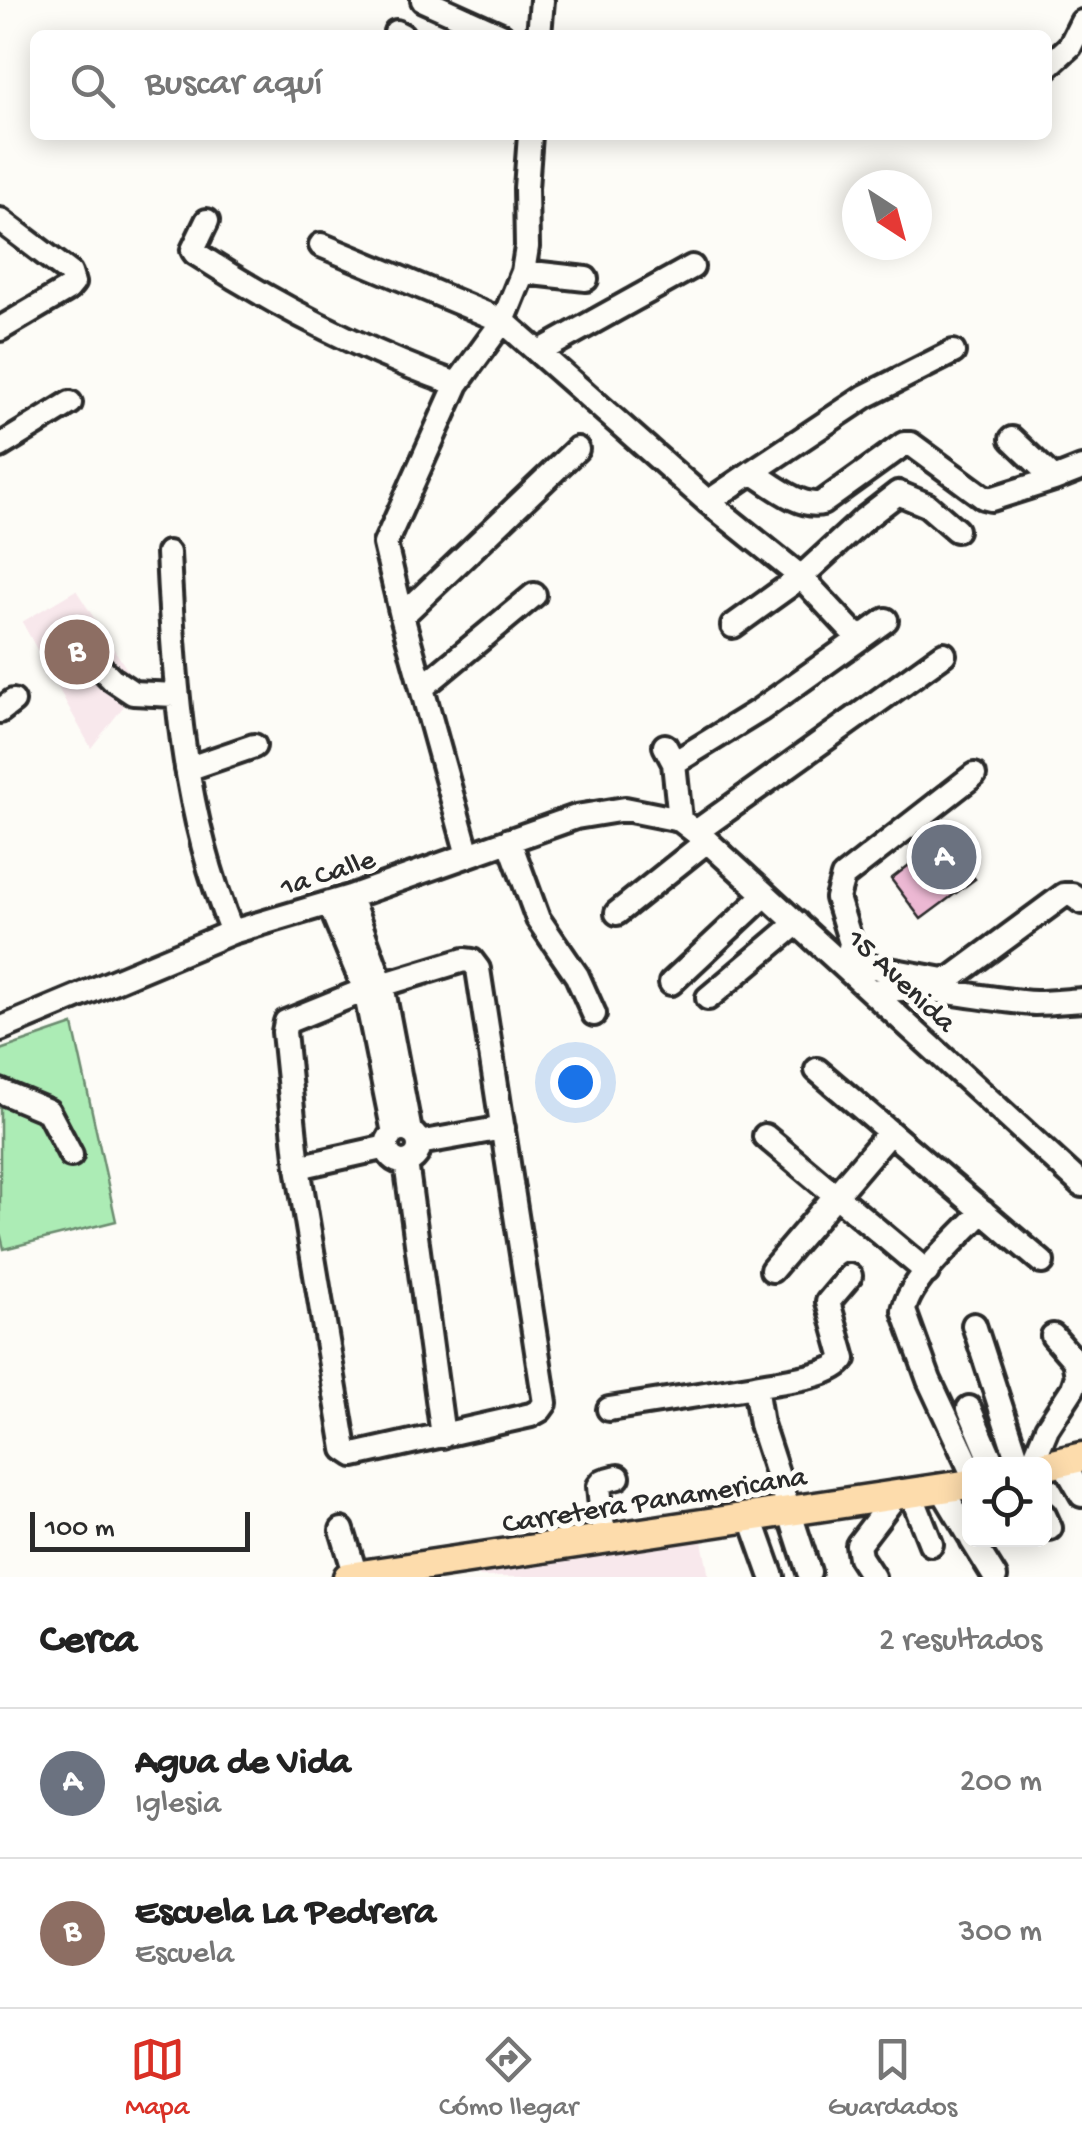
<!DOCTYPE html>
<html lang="es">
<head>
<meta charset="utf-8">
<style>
  :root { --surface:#fff; --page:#f6f6f6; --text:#222; --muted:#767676; --line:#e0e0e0; --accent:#d93025 }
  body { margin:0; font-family:"Gochi Hand",sans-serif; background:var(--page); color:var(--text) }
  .controls { position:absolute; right:30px; bottom:30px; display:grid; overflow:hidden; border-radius:15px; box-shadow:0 5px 25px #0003 }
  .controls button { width:90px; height:90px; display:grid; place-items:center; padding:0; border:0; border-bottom:2px solid var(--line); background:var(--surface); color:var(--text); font:50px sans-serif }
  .compass { position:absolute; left:842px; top:170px; width:90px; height:90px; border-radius:50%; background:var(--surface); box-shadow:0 5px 25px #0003; rotate:144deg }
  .scale { position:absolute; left:30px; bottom:25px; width:220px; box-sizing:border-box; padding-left:10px; border:5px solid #2b2b2b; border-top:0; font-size:28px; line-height:35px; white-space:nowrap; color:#2b2b2b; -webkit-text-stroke:8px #fdfcf7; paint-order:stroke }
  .you { position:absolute; left:575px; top:1082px; width:35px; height:35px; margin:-25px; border:8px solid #fff; border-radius:50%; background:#1a73e8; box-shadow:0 0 0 15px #1a73e833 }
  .badge { display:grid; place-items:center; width:65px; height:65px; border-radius:50%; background:var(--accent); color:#fff; font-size:32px; font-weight:700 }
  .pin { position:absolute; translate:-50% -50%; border:5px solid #fff; box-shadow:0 2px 10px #0006 }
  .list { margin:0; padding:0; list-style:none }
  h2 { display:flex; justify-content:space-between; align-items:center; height:130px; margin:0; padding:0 40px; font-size:42px }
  h2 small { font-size:32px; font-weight:400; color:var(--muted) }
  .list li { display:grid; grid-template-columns:65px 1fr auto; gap:30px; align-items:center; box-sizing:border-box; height:150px; padding:0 40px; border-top:2px solid var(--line) }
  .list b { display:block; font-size:38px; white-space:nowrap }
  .list p { margin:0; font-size:32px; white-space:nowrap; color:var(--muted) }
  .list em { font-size:32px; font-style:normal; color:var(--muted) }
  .icon { flex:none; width:55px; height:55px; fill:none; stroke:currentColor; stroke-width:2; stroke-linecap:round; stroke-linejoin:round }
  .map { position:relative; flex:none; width:1082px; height:1577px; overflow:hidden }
  .search { position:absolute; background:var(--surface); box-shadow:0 5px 25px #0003; left:30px; right:30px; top:30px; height:110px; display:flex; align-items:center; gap:25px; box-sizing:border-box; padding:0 35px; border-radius:15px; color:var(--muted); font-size:38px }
  .sheet { height:430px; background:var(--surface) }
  nav { display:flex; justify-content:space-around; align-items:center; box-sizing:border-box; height:140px; border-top:2px solid var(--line); background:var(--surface); font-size:28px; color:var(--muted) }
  nav a { display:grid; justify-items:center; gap:5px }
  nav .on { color:var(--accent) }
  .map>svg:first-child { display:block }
  .built { fill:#f8e8ec }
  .green { fill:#acecb5; stroke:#6c8c70; stroke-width:2.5 }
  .building { fill:#ecb8d3; stroke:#2b2b2b; stroke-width:2.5 }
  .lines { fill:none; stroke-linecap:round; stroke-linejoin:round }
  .minor-casing { stroke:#2b2b2b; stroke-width:30 }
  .major-casing { stroke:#2b2b2b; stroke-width:35 }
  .minor { stroke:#fdfcf7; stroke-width:22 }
  .major { stroke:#fddcac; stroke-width:28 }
  .labels { text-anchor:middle; stroke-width:10; stroke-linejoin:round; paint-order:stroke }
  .street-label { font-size:30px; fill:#2b2b2b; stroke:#fdfcf7 }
</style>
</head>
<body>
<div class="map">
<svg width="1082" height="1577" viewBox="0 0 1082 1577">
  <rect width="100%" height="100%" fill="#fdfcf7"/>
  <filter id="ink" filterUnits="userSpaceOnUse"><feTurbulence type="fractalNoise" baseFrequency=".01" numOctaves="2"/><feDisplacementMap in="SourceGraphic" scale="20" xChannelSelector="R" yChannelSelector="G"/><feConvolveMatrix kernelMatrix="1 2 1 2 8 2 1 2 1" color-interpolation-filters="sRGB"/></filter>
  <g filter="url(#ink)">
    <!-- built -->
    <path class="built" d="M76 590 135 682 131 697 91 748 22 622Z
      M701 1536 709 1577H480L473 1568Z"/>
    <!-- green -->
    <path class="green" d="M73 1025 116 1221 4 1249 0 1232V1050Z"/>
    <!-- building -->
    <path class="building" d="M944 838 975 879 921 919 891 879Z"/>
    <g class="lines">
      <!-- minor casing -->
      <g class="minor-casing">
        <path id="minor" d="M423 0 501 35
          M396 32 402 35
          M539 35 542 0
          M1047 67 1070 46 1082 22
          M0 220 70 273 73 283 68 289 0 329
          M207 221 193 250 195 253C278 307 364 351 457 384
          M321 245 503 321 708 502 801 577 859 639
          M523 272 586 279
          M539 352 692 267
          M0 446 70 403
          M752 472 866 396 953 352
          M1054 479 1082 468
          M708 502 752 472C770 483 800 509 822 503L904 444H911L983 497 991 499 1054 479 1012 439
          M168 553C174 682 182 810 232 932
          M402 616 577 449
          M733 626 801 577 863 520 898 493 927 505 956 530
          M73 640 112 679 133 693 175 695
          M423 687 534 595
          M0 711 13 701
          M665 746 674 763 680 820
          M674 763 760 710 886 620
          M187 769 254 746
          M696 832 944 654
          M509 840 538 919 577 976 594 1014
          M468 855 402 616 385 544 457 384 503 321 523 272 527 247 526 188 530 135
          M350 897 382 985 410 1132
          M329 903 365 990 394 1133
          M617 913 707 841
          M464 960 472 961 478 969 545 1403 540 1410 531 1415 354 1455 345 1449 298 1167 284 1032 286 1022 365 990Z
          M846 967 851 943 837 898 843 877 974 775
          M851 972 873 967 944 980 953 977 1064 895H1072L1082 902
          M671 983 765 895
          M872 991C925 983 982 1000 1035 1003 1051 1003 1067 1001 1082 1000
          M708 998 797 923
          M0 1029 232 932 350 897 576 817 625 809 680 820 707 841 1082 1185
          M817 1070 1042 1262
          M0 1091 48 1111 71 1155
          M387 1146a16 16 0 1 1 32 0a16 16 0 1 1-32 0Z
          M765 1136 927 1272
          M419 1143 503 1128
          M406 1162 443 1436
          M298 1167 387 1147
          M772 1270 889 1133
          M974 1325 1019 1464
          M755 1386C778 1381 831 1378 844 1359L828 1302 850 1276
          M969 1408 993 1464
          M609 1409 755 1386 761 1424 809 1572
          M1063 1462 1082 1495
          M1032 1464 1047 1428 1073 1388 1077 1376 1074 1360 1053 1336
          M970 1468 929 1380 904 1311C909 1280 961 1235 983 1211
          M940 1486 970 1536
          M910 1491 931 1544
          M1044 1515 1050 1528
          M751 1518 772 1577
          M342 1530 356 1576
          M604 1539 599 1486 603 1481 618 1477
          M972 1540 995 1577
          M873 1577 860 1557 858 1545 897 1494"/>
      </g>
      <!-- major casing -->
      <g class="major-casing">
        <path id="major" d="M1044 1466 1082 1457
          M348 1577 970 1484"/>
      </g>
      <!-- minor -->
      <use href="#minor" class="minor"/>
      <!-- major -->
      <use href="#major" class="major"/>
    </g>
  </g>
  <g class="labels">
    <!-- street labels -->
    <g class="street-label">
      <text transform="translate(327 871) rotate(-18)" y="10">1a Calle</text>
      <text transform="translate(903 979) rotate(43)" y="10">15 Avenida</text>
      <text transform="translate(654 1498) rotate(-9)" y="10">Carretera Panamericana</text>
    </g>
  </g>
</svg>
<div class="controls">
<button><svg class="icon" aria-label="locate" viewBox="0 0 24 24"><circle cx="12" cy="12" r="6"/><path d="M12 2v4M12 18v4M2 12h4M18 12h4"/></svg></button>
</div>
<svg class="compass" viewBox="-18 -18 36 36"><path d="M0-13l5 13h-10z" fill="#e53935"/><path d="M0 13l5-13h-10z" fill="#767676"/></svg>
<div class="scale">100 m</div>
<div class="you"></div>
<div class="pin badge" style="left:944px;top:857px;background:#6b7280">A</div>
<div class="pin badge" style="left:77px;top:652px;background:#8d6e63">B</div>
<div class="search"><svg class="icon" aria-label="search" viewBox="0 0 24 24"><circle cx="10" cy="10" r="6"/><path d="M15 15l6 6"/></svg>Buscar aquí</div>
</div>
<section class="sheet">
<h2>Cerca<small>2 resultados</small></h2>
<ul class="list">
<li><span class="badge" style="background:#6b7280">A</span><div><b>Agua de Vida</b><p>Iglesia</p></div><em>200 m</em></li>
<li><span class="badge" style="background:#8d6e63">B</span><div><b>Escuela La Pedrera</b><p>Escuela</p></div><em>300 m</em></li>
</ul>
</section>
<nav>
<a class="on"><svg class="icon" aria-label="map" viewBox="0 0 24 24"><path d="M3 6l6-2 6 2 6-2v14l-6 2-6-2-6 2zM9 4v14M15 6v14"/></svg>Mapa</a>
<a><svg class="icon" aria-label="directions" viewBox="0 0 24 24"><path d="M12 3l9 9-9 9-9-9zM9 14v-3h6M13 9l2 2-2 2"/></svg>Cómo llegar</a>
<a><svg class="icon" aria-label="saved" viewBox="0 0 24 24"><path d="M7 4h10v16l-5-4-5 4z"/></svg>Guardados</a>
</nav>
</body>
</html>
